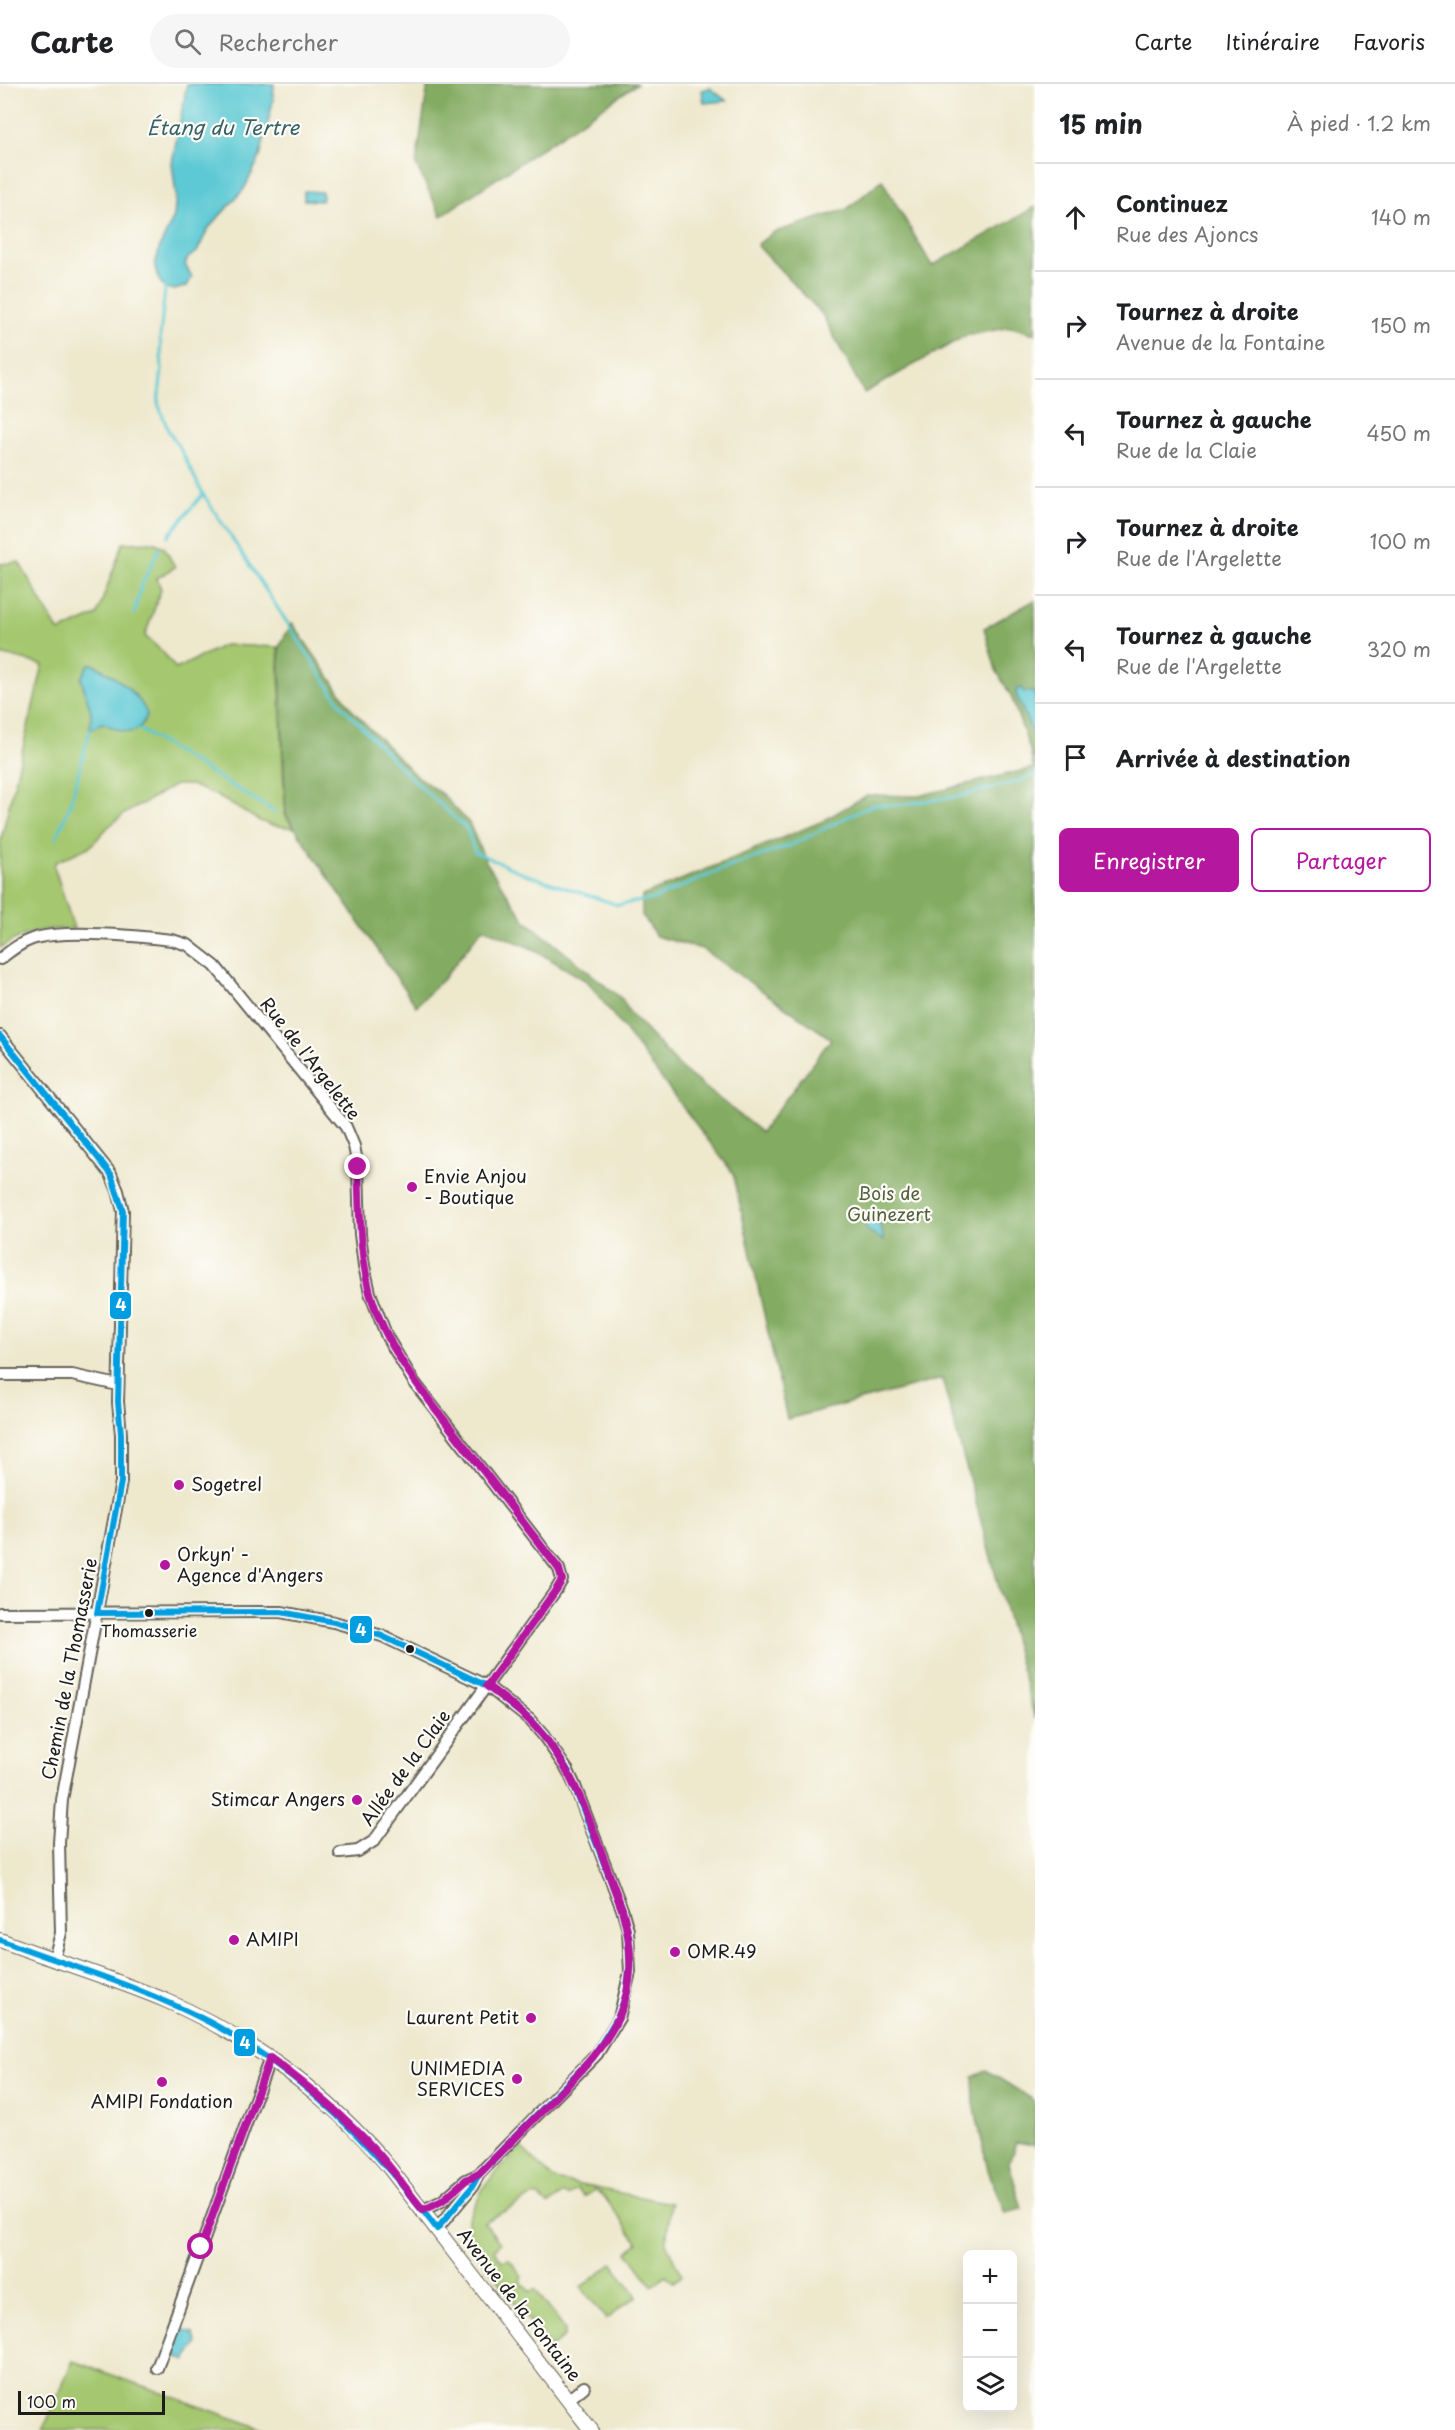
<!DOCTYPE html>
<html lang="fr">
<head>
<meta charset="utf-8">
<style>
  :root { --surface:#fff; --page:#f6f6f6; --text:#202124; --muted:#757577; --line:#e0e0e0; --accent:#b5179e }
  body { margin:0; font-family:"Playpen Sans",sans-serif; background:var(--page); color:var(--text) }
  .controls { position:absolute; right:18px; bottom:18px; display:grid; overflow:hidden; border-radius:9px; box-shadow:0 6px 24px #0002 }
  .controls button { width:54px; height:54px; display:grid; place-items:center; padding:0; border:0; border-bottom:2px solid var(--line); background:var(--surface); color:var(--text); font:30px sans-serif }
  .scale { position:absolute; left:18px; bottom:15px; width:147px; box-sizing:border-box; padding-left:6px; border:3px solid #1c1c1c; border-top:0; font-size:16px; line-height:21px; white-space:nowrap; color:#1c1c1c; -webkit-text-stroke:4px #fdfcf7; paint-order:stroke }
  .stop { position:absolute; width:18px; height:18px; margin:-14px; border:4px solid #b5179e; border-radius:50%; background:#fff }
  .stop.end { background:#b5179e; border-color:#fff; box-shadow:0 2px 6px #0008 }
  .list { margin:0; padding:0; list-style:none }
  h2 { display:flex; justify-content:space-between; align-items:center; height:78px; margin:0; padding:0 24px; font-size:26px }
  h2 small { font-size:20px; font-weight:400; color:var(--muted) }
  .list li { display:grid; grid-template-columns:39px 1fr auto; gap:18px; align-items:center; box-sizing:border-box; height:108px; padding:0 24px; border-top:2px solid var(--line) }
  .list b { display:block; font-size:22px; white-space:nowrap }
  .list p { margin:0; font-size:20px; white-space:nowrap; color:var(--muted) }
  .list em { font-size:20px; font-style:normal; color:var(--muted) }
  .actions { display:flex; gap:12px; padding:18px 24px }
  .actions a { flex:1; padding:14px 0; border:2px solid var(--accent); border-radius:9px; text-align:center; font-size:21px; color:var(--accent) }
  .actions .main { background:var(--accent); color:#fff }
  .icon { flex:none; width:33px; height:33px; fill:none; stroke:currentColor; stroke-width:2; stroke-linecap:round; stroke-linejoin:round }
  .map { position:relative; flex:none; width:1035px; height:2346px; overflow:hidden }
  header { display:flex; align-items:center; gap:36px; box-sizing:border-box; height:84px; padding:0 30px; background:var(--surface); border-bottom:2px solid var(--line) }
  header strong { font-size:28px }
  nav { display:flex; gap:33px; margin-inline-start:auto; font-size:21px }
  .search { width:420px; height:54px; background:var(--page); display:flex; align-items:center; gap:15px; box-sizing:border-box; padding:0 21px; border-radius:33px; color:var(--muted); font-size:22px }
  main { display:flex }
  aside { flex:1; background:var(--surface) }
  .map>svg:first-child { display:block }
  .green { fill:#a4c770; stroke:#607246; stroke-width:1.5 }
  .forest { fill:#83ac62; stroke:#50643f; stroke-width:1.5 }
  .water { fill:#5dc9d4; stroke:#3c7278; stroke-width:1.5 }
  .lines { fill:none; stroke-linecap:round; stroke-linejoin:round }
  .stream { stroke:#5dc9d4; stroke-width:3 }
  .minor-casing { stroke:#66635a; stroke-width:14 }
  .tertiary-casing { stroke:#66635a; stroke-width:16 }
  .minor { stroke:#fff; stroke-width:10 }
  .tertiary { stroke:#fff; stroke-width:14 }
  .bus-1-casing { stroke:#fdfcf7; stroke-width:10 }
  .bus-1 { stroke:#009ee1; stroke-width:6 }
  .route { stroke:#b5179e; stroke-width:8 }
  .poi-dot { fill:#b5179e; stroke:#fdfcf7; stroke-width:2 }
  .bus-dot { fill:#1c1c1c; stroke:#fdfcf7; stroke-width:2 }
  .labels { text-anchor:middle; stroke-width:4.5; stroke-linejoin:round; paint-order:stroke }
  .bus-label { font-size:16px; fill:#1c1c1c; stroke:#fdfcf7 }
  .street-label { font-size:18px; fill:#1c1c1c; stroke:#fdfcf7 }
  .poi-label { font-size:18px; fill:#1c1c1c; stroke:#fdfcf7; text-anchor:start }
  .park-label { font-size:18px; fill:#52603e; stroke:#fdfcf7 }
  .water-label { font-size:20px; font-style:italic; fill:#366166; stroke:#fdfcf7 }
  .line-badge { stroke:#fdfcf7; stroke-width:2 }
  .badge-label { font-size:16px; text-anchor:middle; font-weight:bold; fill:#fff }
</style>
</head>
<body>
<header>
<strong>Carte</strong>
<div class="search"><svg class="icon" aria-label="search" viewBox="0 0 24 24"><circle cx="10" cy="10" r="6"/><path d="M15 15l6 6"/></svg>Rechercher</div>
<nav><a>Carte</a><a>Itinéraire</a><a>Favoris</a></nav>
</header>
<main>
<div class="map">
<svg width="1035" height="2346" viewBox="0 0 1035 2346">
  <rect width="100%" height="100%" fill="#fdfcf7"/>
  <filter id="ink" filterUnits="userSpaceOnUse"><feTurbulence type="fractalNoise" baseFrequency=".0167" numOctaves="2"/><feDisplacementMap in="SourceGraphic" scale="12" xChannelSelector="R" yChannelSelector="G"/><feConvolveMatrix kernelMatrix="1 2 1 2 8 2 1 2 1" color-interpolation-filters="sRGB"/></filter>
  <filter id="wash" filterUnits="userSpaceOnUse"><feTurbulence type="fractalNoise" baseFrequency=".008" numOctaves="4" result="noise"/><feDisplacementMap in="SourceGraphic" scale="24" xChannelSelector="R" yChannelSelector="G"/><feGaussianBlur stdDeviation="1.35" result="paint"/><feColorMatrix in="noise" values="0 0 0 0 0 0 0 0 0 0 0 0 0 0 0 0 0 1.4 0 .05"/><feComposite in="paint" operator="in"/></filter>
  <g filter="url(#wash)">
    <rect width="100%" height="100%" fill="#eee8cd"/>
    <!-- green -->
    <path class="green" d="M153 458 164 463 175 483 157 494 161 505 145 552 163 568 176 585 224 561 278 563 285 731 294 744 271 741 260 737 217 712 191 701H175L124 730 108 743 91 762 56 778 54 782 74 845C45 844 24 848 0 864V759L43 581 0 570V480L19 478 59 548 97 531 123 459Z
      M521 2063 555 2096 671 2119 666 2159 682 2192 673 2198 666 2191 652 2202 627 2168 638 2159 603 2111 595 2106 584 2113 577 2105 568 2112 563 2110 548 2121 538 2112H533L484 2138 500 2159 494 2166 502 2177 509 2175 522 2192 520 2196 530 2208 535 2205 565 2246 564 2253 550 2264 469 2159 468 2134 485 2101Z
      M612 2180 637 2212 606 2235 581 2203Z
      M73 2277 266 2346H43Z"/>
    <!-- forest -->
    <path class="forest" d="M428 0H637L441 132 416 81Z
      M882 96 932 182 1035 123V250L1011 243 965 252 864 309 822 230 757 161 772 149 847 125Z
      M1035 516V614L1033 608 1016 610 1035 655V1635L942 1295 787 1335 733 1089 588 898 533 865 483 844 444 894 416 922 286 731 279 563 292 539 353 627 413 689 443 711 469 739 486 778 525 836 622 915 630 929 682 985 761 1048 831 955 702 865 656 852 642 831V812L823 737 867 711 918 712 1033 684 1030 666 1011 612 996 586 984 544Z
      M986 1986 1035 2017V2061L1016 2058 1009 2079 1022 2125 1005 2129 988 2086 974 2020 973 1992Z"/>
    <!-- water -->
    <path class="water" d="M187 0H274L273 17 260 73 244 105 208 145 197 168 188 174 185 181 192 193 187 202 175 206 165 204 158 194 155 182 160 162 174 133 176 111 172 79Z
      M710 4 727 17 704 19 702 6Z
      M304 107 322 108 323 114 321 117 304 116Z
      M89 580H93C113 591 138 607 147 630 137 657 124 648 102 639L90 646 91 628 81 594Z
      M1022 604 1024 608H1033L1035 614V655L1016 610 1017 605Z
      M865 1130 880 1141 884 1157 866 1145Z
      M182 2245 193 2249 197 2260 186 2277 173 2270Z"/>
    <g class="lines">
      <!-- stream -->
      <path class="stream" d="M165 204 160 253 162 286 158 319 168 346 181 366 203 410 168 452
        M203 410 341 621 408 691 467 745 475 768 525 790 618 821 653 815 723 785 791 761 872 721H898L961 712 1019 697 1035 690
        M134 530 141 502 159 465
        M139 645 275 728
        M56 755 70 721 90 646"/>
    </g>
  </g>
  <g filter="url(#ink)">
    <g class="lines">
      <!-- minor casing -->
      <g class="minor-casing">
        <path id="minor" d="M0 875C10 867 20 859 32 855 64 845 138 852 172 856L188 861 215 882 346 1043 354 1062 358 1083 360 1150 364 1182 370 1209 387 1253 414 1298 559 1485 562 1496 556 1506 374 1757 358 1767 340 1769
          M0 952 111 1090 118 1107 123 1127 118 1318 121 1350V1398L62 1716 59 1759 61 1849 54 1875
          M0 1291H72L118 1301
          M0 1529 281 1528 334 1538 382 1552 487 1602 530 1636 543 1651 568 1687 575 1702 622 1825 628 1846 630 1888 619 1934 597 1970 479 2090 472 2103 437 2145
          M423 2126 442 2117 466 2096 479 2090
          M157 2284 270 1974
          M569 2315 584 2303"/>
      </g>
      <!-- tertiary casing -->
      <g class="tertiary-casing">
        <path id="tertiary" d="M0 1856C55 1877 113 1894 167 1917 251 1954 329 2011 388 2082L591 2346"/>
      </g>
      <!-- minor -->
      <use href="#minor" class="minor"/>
      <!-- tertiary -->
      <use href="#tertiary" class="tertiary"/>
      <!-- bus-1 casing -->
      <g class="bus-1-casing">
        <path id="bus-1" d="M0 952 111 1090 123 1127 118 1318 121 1350V1398L97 1529
          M0 1856C70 1882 142 1903 209 1938 302 1987 374 2062 437 2145L472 2103 479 2090 593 1973 619 1931 627 1908 630 1884 629 1856 622 1825 568 1687 545 1653 530 1636 487 1602 382 1552 334 1538 281 1528 97 1529"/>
      </g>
      <!-- bus-1 -->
      <use href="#bus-1" class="bus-1"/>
    </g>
  </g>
  <g class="lines" filter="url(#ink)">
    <!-- route -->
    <path class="route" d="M201 2163 270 1974C307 2001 343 2031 374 2065 392 2084 406 2106 423 2126L442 2117 466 2096 479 2090C504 2065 529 2040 554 2015 613 1955 647 1914 622 1825 597 1761 580 1687 530 1637 517 1624 502 1613 487 1602L556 1506 562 1496 559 1485C527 1443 494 1401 462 1359 426 1312 387 1267 370 1209 359 1167 360 1125 358 1083"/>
  </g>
  <!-- markers -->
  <g class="poi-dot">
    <circle cx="412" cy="1103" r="6"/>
    <circle cx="179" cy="1401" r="6"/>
    <circle cx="165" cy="1481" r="6"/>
    <circle cx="357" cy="1716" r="6"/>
    <circle cx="234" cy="1856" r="6"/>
    <circle cx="675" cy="1868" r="6"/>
    <circle cx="531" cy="1934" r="6"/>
    <circle cx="517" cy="1995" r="6"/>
    <circle cx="162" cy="1998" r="6"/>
  </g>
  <g class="bus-dot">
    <circle cx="149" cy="1529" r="5"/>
    <circle cx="410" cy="1565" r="5"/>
  </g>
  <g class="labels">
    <!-- bus labels -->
    <g class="bus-label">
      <text x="149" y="1553">Thomasserie</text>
    </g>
    <!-- street labels -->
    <g class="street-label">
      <text transform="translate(310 975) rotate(52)" y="6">Rue de l'Argelette</text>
      <text transform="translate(70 1585) rotate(-79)" y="6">Chemin de la Thomasserie</text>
      <text transform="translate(406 1684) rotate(-54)" y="6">Allée de la Claie</text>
      <text transform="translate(519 2221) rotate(52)" y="6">Avenue de la Fontaine</text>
    </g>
    <!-- poi labels -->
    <g class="poi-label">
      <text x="424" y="1099">Envie Anjou<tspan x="424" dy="21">- Boutique</tspan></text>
      <text x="191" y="1407">Sogetrel</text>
      <text x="177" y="1477">Orkyn' -<tspan x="177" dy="21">Agence d'Angers</tspan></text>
      <text x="345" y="1722" text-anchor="end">Stimcar Angers</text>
      <text x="246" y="1862">AMIPI</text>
      <text x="687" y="1874">OMR.49</text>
      <text x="519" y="1940" text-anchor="end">Laurent Petit</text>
      <text x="505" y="1991" text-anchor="end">UNIMEDIA<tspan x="505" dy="21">SERVICES</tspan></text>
      <text x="162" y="2024" text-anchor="middle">AMIPI Fondation</text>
    </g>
    <!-- park labels -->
    <g class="park-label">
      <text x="889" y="1116">Bois de<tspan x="889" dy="21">Guinezert</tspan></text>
    </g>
    <!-- water labels -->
    <g class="water-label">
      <text x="223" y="51">Étang du Tertre</text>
    </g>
  </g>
  <g class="line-badge">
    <rect x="109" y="1207" width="23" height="29" rx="6" fill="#009ee1"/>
    <rect x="349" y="1531" width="24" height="29" rx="6" fill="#009ee1"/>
    <rect x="233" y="1944" width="23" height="29" rx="6" fill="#009ee1"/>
  </g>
  <g class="badge-label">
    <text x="121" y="1227">4</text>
    <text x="361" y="1552">4</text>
    <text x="245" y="1965">4</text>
  </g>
</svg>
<div class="controls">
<button>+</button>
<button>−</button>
<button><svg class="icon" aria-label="layers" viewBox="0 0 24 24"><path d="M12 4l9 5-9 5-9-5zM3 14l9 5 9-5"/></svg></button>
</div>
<div class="scale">100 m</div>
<div class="stop" style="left:201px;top:2163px"></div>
<div class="stop end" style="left:358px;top:1083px"></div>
</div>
<aside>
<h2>15 min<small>À pied · 1.2 km</small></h2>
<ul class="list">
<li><svg class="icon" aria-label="ahead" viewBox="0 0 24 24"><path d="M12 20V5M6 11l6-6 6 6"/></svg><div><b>Continuez</b><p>Rue des Ajoncs</p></div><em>140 m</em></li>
<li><svg class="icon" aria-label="right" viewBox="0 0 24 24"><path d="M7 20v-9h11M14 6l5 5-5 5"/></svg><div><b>Tournez à droite</b><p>Avenue de la Fontaine</p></div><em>150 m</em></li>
<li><svg class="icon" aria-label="left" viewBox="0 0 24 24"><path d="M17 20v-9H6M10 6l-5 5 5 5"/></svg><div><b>Tournez à gauche</b><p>Rue de la Claie</p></div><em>450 m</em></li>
<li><svg class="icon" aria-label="right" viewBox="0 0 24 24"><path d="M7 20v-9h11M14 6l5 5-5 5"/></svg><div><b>Tournez à droite</b><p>Rue de l'Argelette</p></div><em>100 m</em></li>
<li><svg class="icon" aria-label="left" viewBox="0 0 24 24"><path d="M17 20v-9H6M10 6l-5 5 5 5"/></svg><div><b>Tournez à gauche</b><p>Rue de l'Argelette</p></div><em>320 m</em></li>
<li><svg class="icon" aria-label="arrive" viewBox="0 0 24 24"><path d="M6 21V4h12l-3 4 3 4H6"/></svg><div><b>Arrivée à destination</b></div></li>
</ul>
<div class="actions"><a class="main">Enregistrer</a><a>Partager</a></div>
</aside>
</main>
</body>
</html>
